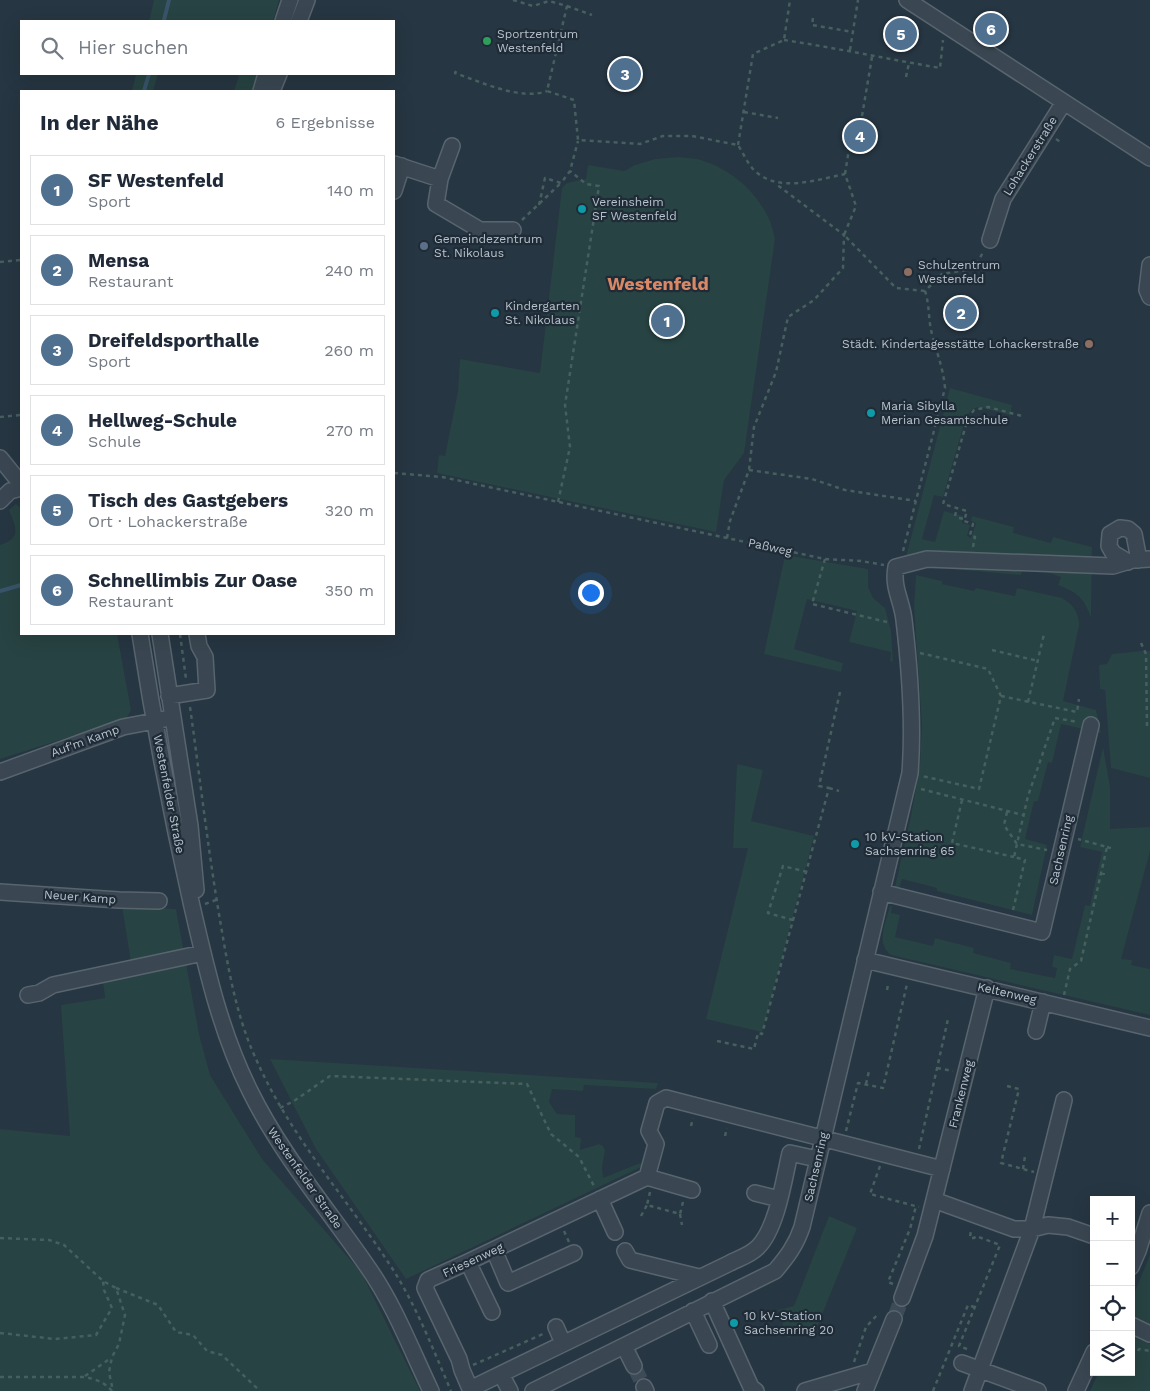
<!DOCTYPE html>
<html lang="de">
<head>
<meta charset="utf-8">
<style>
  :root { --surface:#fff; --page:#f6f6f7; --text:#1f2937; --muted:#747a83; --line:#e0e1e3; --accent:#50708f }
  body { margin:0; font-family:"Work Sans",sans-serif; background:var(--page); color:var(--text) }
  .controls { position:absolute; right:15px; bottom:15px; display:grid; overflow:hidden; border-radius:0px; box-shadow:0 5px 20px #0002 }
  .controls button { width:45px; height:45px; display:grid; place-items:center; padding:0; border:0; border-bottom:1px solid var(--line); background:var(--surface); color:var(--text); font:25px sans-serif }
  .you { position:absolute; left:590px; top:592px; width:18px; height:18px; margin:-12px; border:4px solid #fff; border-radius:50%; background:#1a73e8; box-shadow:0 0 0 8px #1a73e833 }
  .badge { display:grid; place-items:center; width:32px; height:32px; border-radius:50%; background:var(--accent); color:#fff; font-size:16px; font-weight:700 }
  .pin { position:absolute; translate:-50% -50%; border:2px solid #fff; box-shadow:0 1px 5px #0006 }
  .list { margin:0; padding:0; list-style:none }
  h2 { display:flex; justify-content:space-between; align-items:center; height:65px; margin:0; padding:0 20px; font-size:21px }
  h2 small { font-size:16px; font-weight:400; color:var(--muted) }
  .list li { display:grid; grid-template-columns:32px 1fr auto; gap:15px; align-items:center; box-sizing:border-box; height:70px; margin:0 10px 10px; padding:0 10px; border:1px solid var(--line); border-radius:0px }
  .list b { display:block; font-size:19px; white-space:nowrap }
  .list p { margin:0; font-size:16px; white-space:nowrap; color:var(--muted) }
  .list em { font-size:16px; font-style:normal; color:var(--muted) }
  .icon { flex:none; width:28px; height:28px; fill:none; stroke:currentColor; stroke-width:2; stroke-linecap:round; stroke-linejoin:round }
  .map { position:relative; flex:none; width:1150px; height:1391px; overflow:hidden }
  .search { position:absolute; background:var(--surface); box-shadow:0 5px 20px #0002; left:20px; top:20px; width:375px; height:55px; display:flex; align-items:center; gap:12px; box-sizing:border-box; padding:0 18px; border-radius:0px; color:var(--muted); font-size:19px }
  .panel { position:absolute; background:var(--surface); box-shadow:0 5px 20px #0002; left:20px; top:90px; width:375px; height:545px; border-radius:0px }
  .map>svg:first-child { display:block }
  .green { fill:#284343 }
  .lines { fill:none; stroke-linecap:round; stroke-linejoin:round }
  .stream { stroke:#39546a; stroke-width:4 }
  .minor-tunnel { stroke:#3c4b57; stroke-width:15; stroke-dasharray:15 8; stroke-linecap:butt }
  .minor-casing { stroke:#58656f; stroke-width:18 }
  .path { stroke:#465f5f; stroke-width:2.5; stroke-dasharray:4 4; stroke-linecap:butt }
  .minor { stroke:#3a4752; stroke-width:15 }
  .leisure-dot { fill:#2e9e5b; stroke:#1f2c37; stroke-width:2 }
  .culture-dot { fill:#0f9aa8; stroke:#1f2c37; stroke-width:2 }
  .service-dot { fill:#5c6f8a; stroke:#1f2c37; stroke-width:2 }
  .education-dot { fill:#8d6e63; stroke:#1f2c37; stroke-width:2 }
  .labels { text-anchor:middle; stroke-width:4.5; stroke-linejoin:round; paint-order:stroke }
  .poi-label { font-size:12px; fill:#b7c2cc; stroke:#1f2c37; text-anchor:start }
  .street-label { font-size:12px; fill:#b7c2cc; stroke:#1f2c37 }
  .district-label { font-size:18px; font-weight:bold; fill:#d98865; stroke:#1f2c37 }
</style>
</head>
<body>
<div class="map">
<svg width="1150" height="1391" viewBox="0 0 1150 1391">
  <rect width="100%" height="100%" fill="#263642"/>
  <!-- green -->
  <path class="green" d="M154 0H279L273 21H149Z
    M136 74H158L153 91H132Z
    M233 74H258L252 91H234L239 76Z
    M678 157C686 158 694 158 701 160 730 169 755 190 768 217 772 224 773 232 775 239L744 453 724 480 716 532 437 473 439 455 445 456 458 391 460 359 540 373 562 188 567 183 586 179 588 165 624 171 635 165 655 159Z
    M950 388 1012 405 1010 415 979 407 972 409 966 417 943 497 934 495 922 539 935 542 944 511 963 516 962 523 970 525 967 536 971 538 976 523 971 521 972 516 1014 527 1013 533 1051 543 1053 537 1092 547 1091 617C1083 597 1078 593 1058 585L1061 577 1038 569 1023 567 1021 575 916 566 906 557Z
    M16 504 21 508V634H117L131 710 126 719 0 759V545C23 538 15 526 9 510Z
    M785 555 868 569V587L873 598 885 608 891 631 893 662 890 661 891 652 849 642 857 611 807 599 794 649 843 663 841 672 764 654Z
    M916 575 942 581V584L974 591 976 588 1015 596 1017 588 1062 598C1073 604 1079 613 1079 625L1063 701 1096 710 1101 733 1061 724 1052 763 1048 762 1038 801H1034L1025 839 1047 845 1032 915 937 891V888L902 879 899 888 895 887 911 816 920 765 922 725 914 607Z
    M1142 651H1150V778L1111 768 1105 690 1100 689 1099 665 1107 664 1112 654Z
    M1103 747 1110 787V829L1150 827V851L1121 959 1132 960 1131 965 1150 969V1015L891 955C875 943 886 922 890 906H892L891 913 900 915 895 937 933 946 935 938 974 948 973 953 1011 963 1010 969 1055 978 1057 968 1052 967 1054 955 1072 959 1085 905 1090 906 1102 852 1080 847Z
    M737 764 763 770 751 821 814 836 762 1032 706 1019 748 848H733Z
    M122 906 176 909 199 1034 210 1075 262 1159 361 1272 420 1391H0V1129L70 1136 61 1005 105 998 103 981 133 975Z
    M270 1059 658 1083 656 1089 584 1085 583 1091 552 1089 549 1102 557 1114 575 1115V1137L581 1138 580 1150 599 1144 603 1146 605 1150 602 1167 603 1178 640 1163 643 1166 406 1279 316 1149Z
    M829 1216 857 1228 817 1327 787 1338 778 1310 794 1306Z
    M1150 1255V1324L1131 1316V1301Z
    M1131 1336 1150 1344V1391H1090L1099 1372H1131Z"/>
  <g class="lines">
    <!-- stream -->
    <path class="stream" d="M164 20 169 0
      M144 91 149 74
      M0 591 21 585"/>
    <!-- minor-tunnel -->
    <path class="minor-tunnel" d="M894 1319 902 1298
      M634 1366 644 1387"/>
    <!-- minor casing -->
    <g class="minor-casing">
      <path id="minor" d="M907 0 1150 158
        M283 21 290 0
        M299 21 307 0
        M261 91 266 74
        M272 91 279 74
        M452 146 440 179 436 204 480 230H513
        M394 164 440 179
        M394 191 402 166
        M990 240 1003 199 1064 102
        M1150 265 1147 290 1150 297
        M0 458 21 484
        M0 501 10 491 21 488
        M1128 562 1113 553 1109 546 1110 534 1120 528 1128 529 1134 534 1139 560
        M140 634C154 724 171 813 191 902 206 967 220 1031 250 1091 281 1154 327 1208 367 1266 394 1304 411 1349 431 1391
        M160 634 190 826 196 890
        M169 696 207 690 205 657 199 646 197 634
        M0 772 123 727 165 719
        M0 892 119 900 159 901
        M881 892 1042 932 1091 725
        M865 960 1150 1028
        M28 995 39 993 53 985 203 953
        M1036 1031 1043 1002
        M647 1177 692 1190
        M755 1193 779 1199
        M600 1199 615 1232
        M934 1200 987 988
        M494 1250 508 1283 574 1253
        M625 1251 630 1260 699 1277
        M468 1262 492 1312
        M1131 1267 1138 1251 1150 1213
        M902 1298 925 1236 934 1200 1014 1229H1032L1048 1225 1068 1227 1094 1236
        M712 1301 751 1387 756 1391
        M693 1311 709 1345
        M1131 1325 1150 1334
        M556 1327 563 1343
        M624 1346 634 1366
        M962 1363 1038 1391
        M501 1374 510 1391
        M644 1387 646 1391
        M470 1389 728 1264C737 1259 751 1255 758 1247 777 1228 784 1179 790 1153L817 1159
        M471 1391 462 1370 459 1359 425 1288 428 1280 468 1262 647 1177 656 1144 649 1131 657 1103 666 1098 942 1169
        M533 1391 775 1271C787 1257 796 1245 802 1227L910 773C914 721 910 671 904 620 902 600 892 588 896 567L927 559 1113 566 1133 560 1150 559
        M805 1391 873 1371
        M865 1391 894 1319
        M972 1391 1032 1229 1064 1100
        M1076 1391 1094 1352"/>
    </g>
    <!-- path -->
    <path class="path" d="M513 0 533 6 549 1 567 6 547 91 574 100 578 140 640 144 663 136H692L738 145C743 153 747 162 753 169 777 194 815 180 845 174L856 206 844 235 896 288 925 291
      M567 6 592 15
      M813 18 812 25 853 32
      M784 40C836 48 888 59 940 68L943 40
      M850 50 858 0
      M456 71 455 73C481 82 521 101 547 91
      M906 77 909 63
      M744 112 778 118
      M862 116 872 57
      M1056 139 1062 143
      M738 145 753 54 784 40 790 0
      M845 174 849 149
      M539 205 545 178 561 183 570 171 578 141
      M522 220 561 183
      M0 262 21 260
      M0 417 21 415
      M749 470 812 479 845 490 916 501
      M394 473 442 477 825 559 861 561 884 565
      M558 502 570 447 565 405 599 186 586 184 570 171
      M955 516 957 508
      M959 518 964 519
      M727 538 730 521 749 470 754 427 776 372 788 317 814 300 843 268 844 235 776 184
      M973 547 975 537 970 535 973 524 964 521 967 511 943 504 968 418 974 410 988 407 1022 416
      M903 551 945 388C943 367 937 354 932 334 928 320 930 306 925 291L942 274 966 270 977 264 983 252
      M825 559 812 604 891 623
      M180 634 186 679
      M1141 643 1146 654 1147 726
      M992 650 1038 661
      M920 653 988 669 1001 696 979 789 922 776
      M1001 696 1077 712 1079 699
      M1028 702 1044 634
      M190 707C200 778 208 850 220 920 228 967 236 1016 256 1059 289 1134 343 1194 388 1262 415 1302 432 1347 451 1391
      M829 788 839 791
      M921 789 1023 815
      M962 800 952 843 1014 857
      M1007 812 1004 825 1017 844 1047 850
      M1107 847 1114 849
      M1101 873 1108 875
      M205 904 216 900
      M1013 910 1025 860 1014 857 1028 796 1055 718 1078 722
      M793 920 768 913 783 866 807 872
      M887 990 888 985
      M1064 995 1070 969 1081 961 1107 847 1078 839
      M717 1041 754 1049 758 1033 762 1034 829 788 819 786 840 692
      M937 1068 953 1071
      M866 1084 869 1071
      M1007 1086 1019 1089 1001 1163 1034 1172
      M280 1108 294 1101 330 1076 527 1084 551 1134 579 1157 595 1188
      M691 1126 693 1118
      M846 1131 858 1083 883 1088 907 984
      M725 1136 727 1128
      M919 1149 948 1019
      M880 1166 870 1194 919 1207
      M1023 1169 1025 1156
      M650 1192 647 1205 680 1214 683 1202
      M680 1214 682 1225
      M641 1216 647 1205
      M564 1231 569 1242
      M0 1238 49 1240 64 1245 103 1281 116 1288 125 1315 119 1344 112 1357 109 1372 113 1391
      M893 1284 888 1282 910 1229 916 1206
      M116 1288 158 1305 176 1332 193 1335 207 1351 222 1355 260 1391
      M0 1333 55 1339 96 1335 112 1308 104 1290 103 1281
      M967 1349 959 1346 1000 1245 976 1236 974 1238H970L971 1229
      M1138 1351 1139 1349 1150 1351
      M854 1362 866 1327 879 1313
      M473 1365 543 1334
      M85 1376 111 1358
      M0 1377H84C96 1379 104 1382 112 1391
      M933 1391 968 1305 974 1307"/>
    <!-- minor -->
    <use href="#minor" class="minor"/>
  </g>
  <!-- markers -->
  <circle class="leisure-dot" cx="487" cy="41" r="5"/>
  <g class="culture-dot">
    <circle cx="582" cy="209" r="5"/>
    <circle cx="495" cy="313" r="5"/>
    <circle cx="871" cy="413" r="5"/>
    <circle cx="855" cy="844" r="5"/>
    <circle cx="734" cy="1323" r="5"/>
  </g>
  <circle class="service-dot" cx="424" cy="246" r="5"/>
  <g class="education-dot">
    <circle cx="908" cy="272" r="5"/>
    <circle cx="1089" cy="344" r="5"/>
  </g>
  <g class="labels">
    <!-- poi labels -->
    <g class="poi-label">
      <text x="497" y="38">Sportzentrum<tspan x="497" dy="14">Westenfeld</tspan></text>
      <text x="592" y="206">Vereinsheim<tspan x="592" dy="14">SF Westenfeld</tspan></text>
      <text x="434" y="243">Gemeindezentrum<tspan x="434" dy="14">St. Nikolaus</tspan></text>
      <text x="918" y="269">Schulzentrum<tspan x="918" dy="14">Westenfeld</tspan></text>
      <text x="505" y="310">Kindergarten<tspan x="505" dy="14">St. Nikolaus</tspan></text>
      <text x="1079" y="348" text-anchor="end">Städt. Kindertagesstätte Lohackerstraße</text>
      <text x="881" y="410">Maria Sibylla<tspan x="881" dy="14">Merian Gesamtschule</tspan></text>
      <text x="865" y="841">10 kV-Station<tspan x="865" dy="14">Sachsenring 65</tspan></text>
      <text x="744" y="1320">10 kV-Station<tspan x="744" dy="14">Sachsenring 20</tspan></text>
    </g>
    <!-- street labels -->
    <g class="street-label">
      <text transform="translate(1030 156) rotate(-58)" y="4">Lohackerstraße</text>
      <text transform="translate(770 547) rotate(12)" y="4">Paßweg</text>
      <text transform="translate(85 741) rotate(-20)" y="4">Auf'm Kamp</text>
      <text transform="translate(169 794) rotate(79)" y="4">Westenfelder Straße</text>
      <text transform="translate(1061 850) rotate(-77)" y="4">Sachsenring</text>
      <text transform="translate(80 897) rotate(4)" y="4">Neuer Kamp</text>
      <text transform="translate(1007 993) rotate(13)" y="4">Keltenweg</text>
      <text transform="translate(961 1094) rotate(-76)" y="4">Frankenweg</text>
      <text transform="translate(816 1167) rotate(-77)" y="4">Sachsenring</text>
      <text transform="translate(305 1178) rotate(55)" y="4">Westenfelder Straße</text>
      <text transform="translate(473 1260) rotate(-25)" y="4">Friesenweg</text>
    </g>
    <!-- district labels -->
    <g class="district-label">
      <text x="658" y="290">Westenfeld</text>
    </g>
  </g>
</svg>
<div class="controls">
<button>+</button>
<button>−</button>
<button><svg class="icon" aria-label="locate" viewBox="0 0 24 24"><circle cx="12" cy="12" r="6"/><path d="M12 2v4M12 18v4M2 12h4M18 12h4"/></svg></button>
<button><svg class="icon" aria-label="layers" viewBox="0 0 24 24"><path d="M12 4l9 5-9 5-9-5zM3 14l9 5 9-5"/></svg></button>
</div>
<div class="you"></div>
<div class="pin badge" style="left:667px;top:321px">1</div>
<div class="pin badge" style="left:961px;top:313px">2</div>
<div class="pin badge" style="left:625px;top:74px">3</div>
<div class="pin badge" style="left:860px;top:136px">4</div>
<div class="pin badge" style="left:901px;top:34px">5</div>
<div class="pin badge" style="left:991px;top:29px">6</div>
<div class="search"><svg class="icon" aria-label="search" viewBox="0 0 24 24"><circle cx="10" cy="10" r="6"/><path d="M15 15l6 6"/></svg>Hier suchen</div>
<section class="panel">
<h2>In der Nähe<small>6 Ergebnisse</small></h2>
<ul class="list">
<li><span class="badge">1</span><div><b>SF Westenfeld</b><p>Sport</p></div><em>140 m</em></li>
<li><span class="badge">2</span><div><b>Mensa</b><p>Restaurant</p></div><em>240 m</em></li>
<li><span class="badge">3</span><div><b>Dreifeldsporthalle</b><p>Sport</p></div><em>260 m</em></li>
<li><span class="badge">4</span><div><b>Hellweg-Schule</b><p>Schule</p></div><em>270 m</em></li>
<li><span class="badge">5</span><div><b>Tisch des Gastgebers</b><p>Ort · Lohackerstraße</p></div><em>320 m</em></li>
<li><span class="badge">6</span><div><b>Schnellimbis Zur Oase</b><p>Restaurant</p></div><em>350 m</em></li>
</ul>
</section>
</div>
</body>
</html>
